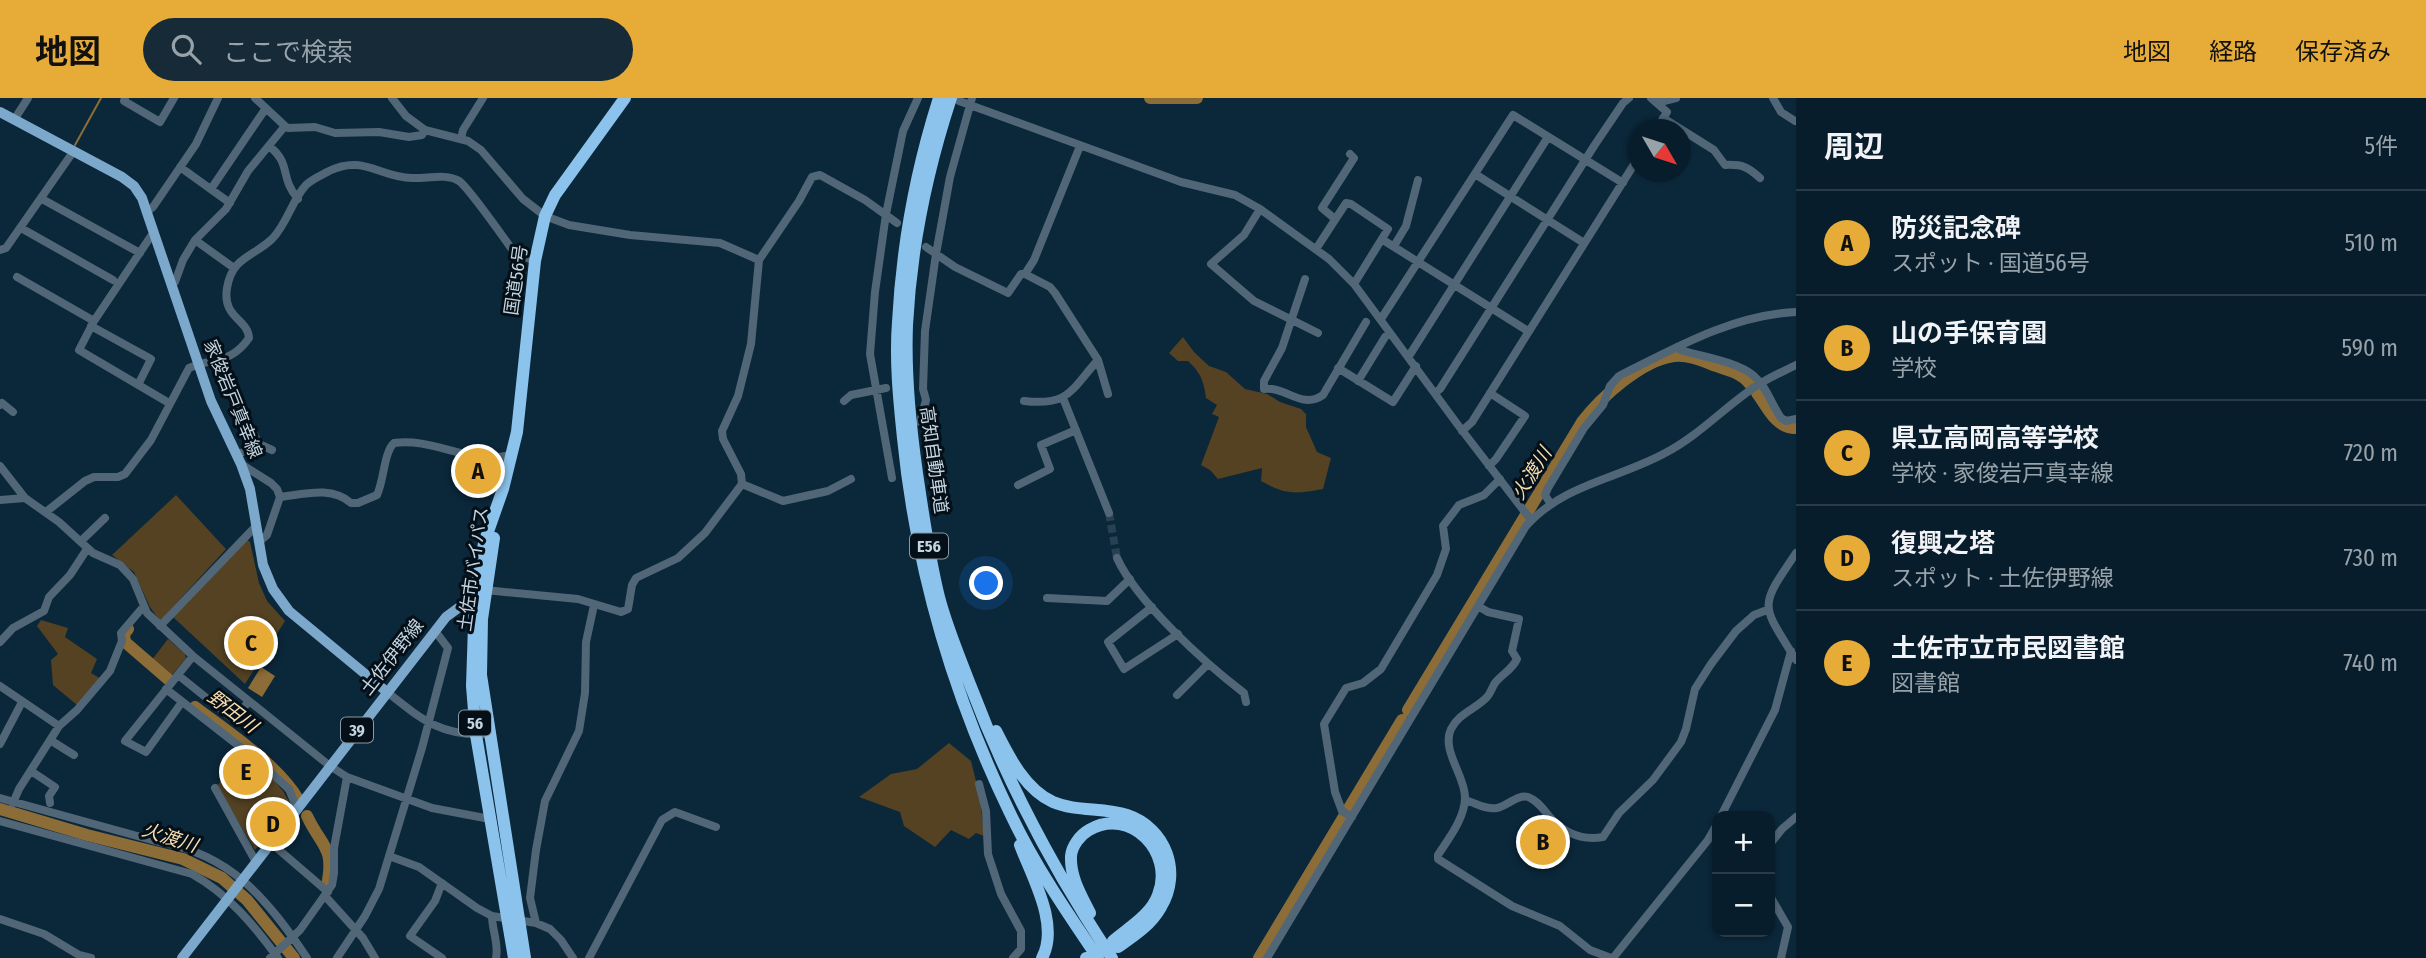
<!DOCTYPE html>
<html lang="ja">
<head>
<meta charset="utf-8">
<style>
  :root { --surface:#081d2c; --page:#162a38; --text:#f1f3f6; --muted:#98a2a9; --line:#293b48; --accent:#e7ac37 }
  body { margin:0; font-family:"Fira Sans Condensed","Noto Sans JP",sans-serif; background:var(--page); color:var(--text) }
  .controls { position:absolute; right:21px; bottom:21px; display:grid; overflow:hidden; border-radius:14px; box-shadow:0 2px 5px #0004 }
  .controls button { width:63px; height:63px; display:grid; place-items:center; padding:0; border:0; border-bottom:2px solid var(--line); background:var(--surface); color:var(--text); font:35px sans-serif }
  .compass { position:absolute; left:1628px; top:21px; width:63px; height:63px; border-radius:50%; background:var(--surface); box-shadow:0 2px 5px #0004; rotate:129deg }
  .you { position:absolute; left:987px; top:486px; width:24px; height:24px; margin:-18px; border:5px solid #fff; border-radius:50%; background:#1a73e8; box-shadow:0 0 0 10px #1a73e833 }
  .badge { display:grid; place-items:center; width:46px; height:46px; border-radius:50%; background:var(--accent); color:#111; font-size:23px; font-weight:700 }
  .pin { position:absolute; translate:-50% -50%; border:4px solid #fff; box-shadow:0 2px 7px #0006 }
  .list { margin:0; padding:0; list-style:none }
  h2 { display:flex; justify-content:space-between; align-items:center; height:91px; margin:0; padding:0 28px; font-size:30px }
  h2 small { font-size:23px; font-weight:400; color:var(--muted) }
  .list li { display:grid; grid-template-columns:46px 1fr auto; gap:21px; align-items:center; box-sizing:border-box; height:105px; padding:0 28px; border-top:2px solid var(--line) }
  .list b { display:block; font-size:26px; white-space:nowrap }
  .list p { margin:0; font-size:23px; white-space:nowrap; color:var(--muted) }
  .list em { font-size:23px; font-style:normal; color:var(--muted) }
  .icon { flex:none; width:38px; height:38px; fill:none; stroke:currentColor; stroke-width:2; stroke-linecap:round; stroke-linejoin:round }
  .map { position:relative; flex:none; width:1796px; height:860px; overflow:hidden }
  header { display:flex; align-items:center; gap:42px; box-sizing:border-box; height:98px; padding:0 35px; background:var(--accent); color:#111 }
  header strong { font-size:33px }
  nav { display:flex; gap:38px; margin-inline-start:auto; font-size:24px }
  .search { width:490px; height:63px; background:var(--page); display:flex; align-items:center; gap:18px; box-sizing:border-box; padding:0 24px; border-radius:38px; color:var(--muted); font-size:26px }
  main { display:flex }
  aside { flex:1; background:var(--surface) }
  .map>svg:first-child { display:block }
  .green { fill:#544223 }
  .water { fill:#8c6d37 }
  .lines { fill:none; stroke-linecap:round; stroke-linejoin:round }
  .stream { stroke:#8c6d37; stroke-width:2 }
  .river { stroke:#8c6d37; stroke-width:12 }
  .minor-tunnel { stroke:#274153; stroke-width:8; stroke-dasharray:8 4; stroke-linecap:butt }
  .minor { stroke:#516677; stroke-width:8 }
  .major { stroke:#7ba8cb; stroke-width:10 }
  .highway { stroke:#8bc3ec; stroke-width:12 }
  .labels { text-anchor:middle; stroke-width:6; stroke-linejoin:round; paint-order:stroke }
  .shield { fill:#040f17; stroke:#8a99a4; stroke-width:2 }
  .shield-label { font-size:16px; font-weight:bold; fill:#c4d4e0 }
  .street-label { font-size:18px; fill:#c4d4e0; stroke:#040f17 }
  .water-label { font-size:19px; font-style:italic; fill:#f9ddaf; stroke:#040f17 }
</style>
</head>
<body>
<header>
<strong>地図</strong>
<div class="search"><svg class="icon" aria-label="search" viewBox="0 0 24 24"><circle cx="10" cy="10" r="6"/><path d="M15 15l6 6"/></svg>ここで検索</div>
<nav><a>地図</a><a>経路</a><a>保存済み</a></nav>
</header>
<main>
<div class="map">
<svg width="1796" height="860" viewBox="0 0 1796 860">
  <rect width="100%" height="100%" fill="#0b273a"/>
  <!-- green -->
  <path class="green" d="M1183 239 1194 254 1209 268 1226 274 1245 291 1267 296 1280 304 1301 311 1306 316V329L1317 354 1331 360 1323 391C1295 396 1286 397 1261 383L1262 370 1218 381 1210 372 1201 367 1219 319 1212 316 1217 307 1206 300C1204 284 1201 275 1188 263H1178L1169 255Z
    M176 397 226 451 160 523 150 509 134 474 112 457Z
    M247 442 250 444 259 485 267 503 285 523 245 586 173 519Z
    M41 522 68 530 65 539 97 561 91 575 101 581 77 607 53 587 51 562 58 556 37 528Z
    M168 541 185 556 186 560 170 580 151 563Z
    M949 645 971 663 980 699 984 738 976 735 969 741 951 732 935 749 904 728 900 714 859 699 891 676 917 671Z
    M225 678 256 699 271 679 283 693 291 707 255 752 217 688Z"/>
  <!-- water -->
  <path class="water" d="M261 569 275 578 262 599 248 590Z"/>
  <g class="lines">
    <!-- stream -->
    <path class="stream" d="M75 47 101 0"/>
    <!-- river -->
    <path class="river" d="M1150 0H1197
      M1757 295C1767 308 1775 329 1794 330L1796 328
      M128 531 124 536 125 544 169 582
      M195 609C228 634 277 666 298 701
      M1408 612 1582 324C1601 299 1642 262 1674 258 1688 256 1703 263 1716 268 1727 272 1742 275 1749 285
      M0 711 87 737 183 761 222 780 247 802 294 860
      M307 718C322 750 335 748 327 788
      M1259 860 1402 622"/>
    <!-- minor-tunnel -->
    <path class="minor-tunnel" d="M1109 415 1117 460"/>
    <!-- minor -->
    <path class="minor" d="M125 0 124 3 160 24 174 0
      M392 0 406 18 425 32 468 43 481 52 523 101 545 118 569 127 630 137 720 145 759 162
      M1651 0 1667 14 1656 32
      M1659 0 1664 3 1676 0
      M1773 0 1781 14 1795 23
      M959 3 1181 84 1235 97 1260 111 1329 161 1354 186 1458 327 1531 422
      M1663 20 1714 52 1725 67C1742 66 1748 69 1760 80
      M14 22 28 0
      M285 28 288 30 315 29 335 35 379 34 409 39 422 37 425 32
      M461 41 463 32 483 0
      M269 48C292 66 279 79 298 101
      M180 69 230 105
      M1475 76 1584 145
      M211 91 266 10
      M42 101 140 155
      M1260 111 1244 137 1211 166 1254 203 1318 235
      M147 114 153 109 196 46 218 0
      M1335 121 1322 110 1354 60 1350 56
      M21 130 113 182
      M195 142 234 170
      M1383 142 1528 233
      M1394 148 1406 128 1418 82
      M926 149 955 169 1008 195 1021 176H1025L1034 162 1080 48
      M1316 151 1346 105 1351 106 1388 131 1354 186
      M0 152 6 150 73 54
      M1025 176 1050 189 1055 195 1098 262 1108 296
      M17 179 94 223 151 138 154 136
      M1305 181 1282 250 1264 283V291C1286 288 1302 312 1323 297L1366 224
      M171 187 175 184 183 162 195 142 226 111 248 73 285 28 255 0
      M1381 221 1513 17 1623 85
      M94 223 79 252 169 305
      M91 228 151 261 138 287
      M1677 249 1680 252C1701 258 1739 264 1754 278 1766 288 1772 307 1781 320L1786 323 1796 321
      M1409 258 1548 39
      M218 263 259 346
      M1338 270 1393 304 1416 268
      M1358 283 1385 239
      M1435 295 1440 291 1594 48 1623 5 1629 0
      M1063 300 1109 415
      M844 303 851 297 886 290
      M1024 303C1069 308 1070 293 1098 262
      M0 307 2 305 13 314
      M920 324 926 302 923 291 925 233 936 156 950 79 972 0
      M1462 333 1472 324 1638 60
      M237 357 259 346 272 352
      M241 366 271 385 277 391 280 399 267 437 259 444
      M0 368 25 400 59 424 93 455 120 467 133 481 147 515 193 558 330 668 347 679 432 710 490 721
      M1489 368 1496 361 1525 318 1490 295
      M892 380 870 256 875 194 886 116 903 33 918 0
      M742 386 783 403 828 393 851 381
      M1018 387 1050 371 1041 347 1076 332
      M280 399C305 396 331 388 351 405H358L377 397C384 382 384 354 394 345 435 339 472 369 513 356
      M0 402 25 400
      M1550 405 1545 397 1548 390 1584 330 1603 307 1610 288 1619 278C1675 250 1732 217 1796 214
      M46 414 85 383 94 379H118L125 376 151 342 189 270C214 259 231 266 249 240 248 221 222 220 227 190 232 159 253 159 272 141 287 126 292 102 306 87 312 81 322 77 329 73 364 56 380 80 412 80 426 81 446 75 459 83 467 88 504 140 511 150L516 155 535 163
      M81 443 105 420
      M1796 455C1758 511 1761 505 1796 562
      M1117 460C1137 504 1205 565 1244 595L1246 604
      M485 492 578 501 621 514 628 511 632 487 636 480 678 460 705 435 742 386 741 376 723 341 722 333 738 298 751 246 759 162 799 103 812 79 820 77 865 102 897 125
      M1047 500 1107 503 1130 481
      M1478 508 1488 514 1519 521 1512 553 1517 561C1512 572 1502 576 1495 585 1492 589 1491 595 1487 599 1476 611 1459 615 1451 631 1441 652 1465 678 1465 699 1465 720 1449 740 1438 757V761L1512 808 1560 828 1590 852 1611 860
      M1152 509 1108 544 1124 571 1178 536
      M160 528 256 428
      M0 544 13 530 44 513 49 499 70 477 87 451
      M178 577 234 622 249 603
      M0 588 59 628
      M166 591 253 659 289 691 297 711
      M387 594C422 622 442 639 489 636
      M1177 597 1208 566
      M182 604 146 654 125 643 193 558
      M50 642 74 657
      M0 646 22 604
      M31 673 55 689 49 698 50 705
      M979 686 986 713 988 756 1001 796 1021 833V851L1013 860
      M215 690 256 764
      M0 700 159 744C231 756 268 802 307 860
      M1465 702C1476 705 1486 712 1497 710 1507 708 1518 696 1528 699 1537 702 1543 711 1549 718 1563 734 1581 743 1603 739L1619 715 1653 682 1681 644 1686 631 1695 591 1711 566 1736 533 1754 517 1767 512
      M13 705 19 691 59 628 77 612 110 573 122 543 121 535 144 508
      M1721 718 1775 612 1791 553
      M1352 719 1342 713 1335 694 1324 626 1346 590 1363 585 1381 571 1437 477 1446 451 1443 428 1459 407 1484 397 1500 381
      M0 723 192 776C228 796 254 827 278 860
      M271 745 328 794
      M1770 746 1782 731 1796 719
      M389 758 419 769 477 810 492 818 536 825 550 831 561 842 573 860
      M442 785 435 803 410 838 442 860
      M325 798 363 840 375 860
      M1770 798 1788 829 1781 860
      M492 818C492 832 499 846 496 860
      M0 821 44 836 79 857 91 860
      M536 825 530 800 536 752 545 703 579 633 585 595 586 544 594 507
      M270 860 300 832 332 787 334 775V750L347 679
      M337 860 365 818 379 791 422 650 448 550 435 533
      M589 860 662 722 675 714 716 729
      M1267 860 1526 428C1565 385 1619 381 1667 354 1697 338 1721 313 1749 293 1763 282 1780 275 1796 267
      M1613 860 1708 742 1717 726"/>
    <!-- major -->
    <path class="major" d="M0 14 122 79 134 88 142 100 211 303 241 366 250 391 263 467 273 491 289 513 387 594
      M182 860 446 519 480 494"/>
    <!-- highway -->
    <path class="highway" d="M939 0C916 72 902 148 898 224 895 262 899 302 903 340 916 471 953 597 1010 715 1034 766 1066 813 1098 860
      M951 0C927 73 911 150 907 227 905 277 910 326 917 375 923 416 929 459 939 499 947 530 960 560 971 589 1008 687 1054 773 1112 860
      M494 440 482 521 481 577 525 860
      M996 633C1009 659 1025 691 1053 704 1076 714 1104 709 1127 717 1166 730 1182 774 1161 809 1151 827 1134 838 1118 849
      M1020 747C1032 779 1060 827 1042 860
      M1090 815C1081 797 1070 779 1071 758 1072 748 1080 737 1089 732 1130 708 1175 754 1158 797 1151 817 1128 830 1113 843
      M514 860 476 637 472 588 475 497 484 445 503 391 517 334 535 163 545 118 555 97 625 0
      M1086 860H1087"/>
  </g>
  <g class="labels">
    <!-- shield labels -->
    <g class="shield">
      <rect x="910" y="435.5" width="38" height="25" rx="5"/>
      <rect x="459" y="612.5" width="32" height="25" rx="5"/>
      <rect x="341" y="619.5" width="32" height="25" rx="5"/>
    </g>
    <g class="shield-label">
      <text x="929" y="454">E56</text>
      <text x="475" y="631">56</text>
      <text x="357" y="638">39</text>
    </g>
    <!-- street labels -->
    <g class="street-label">
      <text transform="translate(516 182) rotate(-82)" y="6">国道56号</text>
      <text transform="translate(233 301) rotate(68)" y="6">家俊岩戸真幸線</text>
      <text transform="translate(934 362) rotate(82)" y="6">高知自動車道</text>
      <text transform="translate(473 471) rotate(-82)" y="6">土佐市バイパス</text>
      <text transform="translate(392 559) rotate(-52)" y="6">土佐伊野線</text>
    </g>
    <!-- water labels -->
    <g class="water-label">
      <text transform="translate(1531 375) rotate(-58)" y="7">火渡川</text>
      <text transform="translate(233 613) rotate(37)" y="7">野田川</text>
      <text transform="translate(170 739) rotate(18)" y="7">火渡川</text>
    </g>
  </g>
</svg>
<div class="controls">
<button>+</button>
<button>−</button>
</div>
<svg class="compass" viewBox="-18 -18 36 36"><path d="M0-13l5 13h-10z" fill="#e53935"/><path d="M0 13l5-13h-10z" fill="#98a2a9"/></svg>
<div class="you"></div>
<div class="pin badge" style="left:478px;top:373px">A</div>
<div class="pin badge" style="left:1543px;top:744px">B</div>
<div class="pin badge" style="left:251px;top:545px">C</div>
<div class="pin badge" style="left:273px;top:726px">D</div>
<div class="pin badge" style="left:246px;top:674px">E</div>
</div>
<aside>
<h2>周辺<small>5件</small></h2>
<ul class="list">
<li><span class="badge">A</span><div><b>防災記念碑</b><p>スポット · 国道56号</p></div><em>510 m</em></li>
<li><span class="badge">B</span><div><b>山の手保育園</b><p>学校</p></div><em>590 m</em></li>
<li><span class="badge">C</span><div><b>県立高岡高等学校</b><p>学校 · 家俊岩戸真幸線</p></div><em>720 m</em></li>
<li><span class="badge">D</span><div><b>復興之塔</b><p>スポット · 土佐伊野線</p></div><em>730 m</em></li>
<li><span class="badge">E</span><div><b>土佐市立市民図書館</b><p>図書館</p></div><em>740 m</em></li>
</ul>
</aside>
</main>
</body>
</html>
